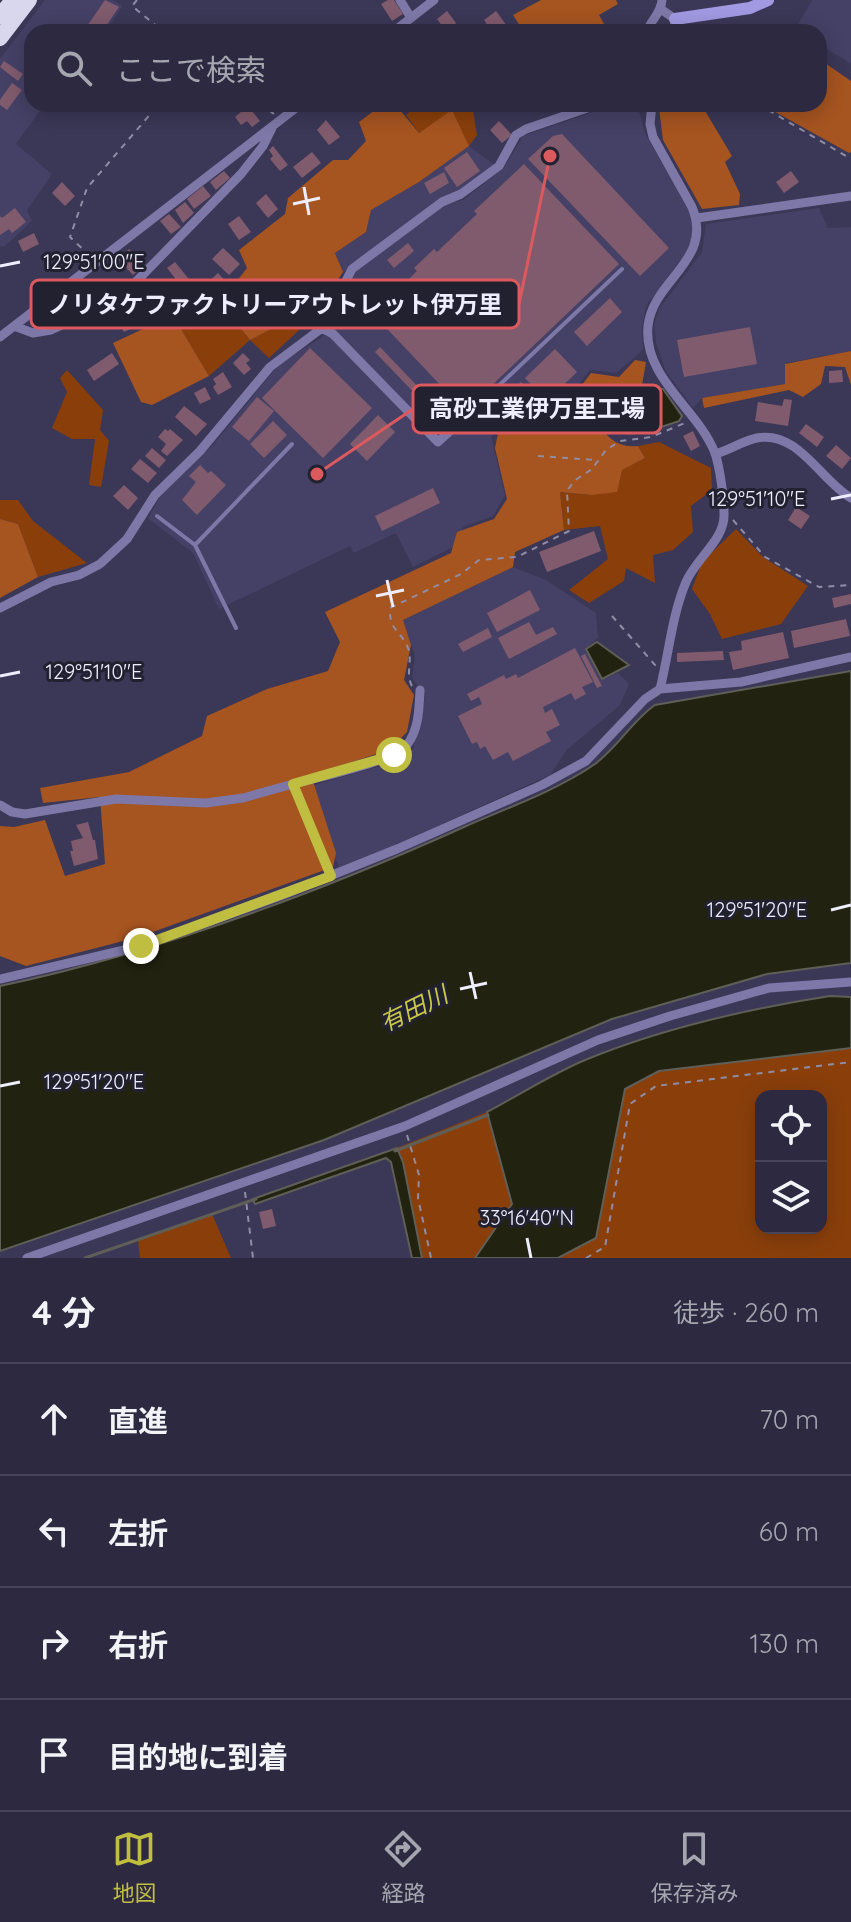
<!DOCTYPE html>
<html lang="ja">
<head>
<meta charset="utf-8">
<style>
  :root { --surface:#2c2941; --page:#343148; --text:#f1f3f6; --muted:#a6a6b1; --line:#48455a; --accent:#bfbe41 }
  body { margin:0; font-family:Quicksand,"Noto Sans JP",sans-serif; background:var(--page); color:var(--text) }
  .controls { position:absolute; right:24px; bottom:24px; display:grid; overflow:hidden; border-radius:16px; box-shadow:0 4px 20px #0003 }
  .controls button { width:72px; height:72px; display:grid; place-items:center; padding:0; border:0; border-bottom:2px solid var(--line); background:var(--surface); color:var(--text); font:40px sans-serif }
  .stop { position:absolute; width:24px; height:24px; margin:-18px; border:6px solid #bfbe41; border-radius:50%; background:#fff }
  .stop.end { background:#bfbe41; border-color:#fff; box-shadow:0 2px 8px #0008 }
  .list { margin:0; padding:0; list-style:none }
  h2 { display:flex; justify-content:space-between; align-items:center; height:104px; margin:0; padding:0 32px; font-size:34px }
  h2 small { font-size:26px; font-weight:400; color:var(--muted) }
  .list li { display:grid; grid-template-columns:52px 1fr auto; gap:24px; align-items:center; box-sizing:border-box; height:112px; padding:0 32px; border-top:2px solid var(--line) }
  .list b { display:block; font-size:30px; white-space:nowrap }
  .list em { font-size:26px; font-style:normal; color:var(--muted) }
  .icon { flex:none; width:44px; height:44px; fill:none; stroke:currentColor; stroke-width:2; stroke-linecap:round; stroke-linejoin:round }
  .map { position:relative; flex:none; width:851px; height:1258px; overflow:hidden }
  .search { position:absolute; background:var(--surface); box-shadow:0 4px 20px #0003; left:24px; right:24px; top:24px; height:88px; display:flex; align-items:center; gap:20px; box-sizing:border-box; padding:0 28px; border-radius:24px; color:var(--muted); font-size:30px }
  .sheet { height:552px; background:var(--surface) }
  nav { display:flex; justify-content:space-around; align-items:center; box-sizing:border-box; height:112px; border-top:2px solid var(--line); background:var(--surface); font-size:22px; color:var(--muted) }
  nav a { display:grid; justify-items:center; gap:4px }
  nav .on { color:var(--accent) }
  .map>svg:first-child { display:block }
  .built { fill:#454166 }
  .green { fill:#8a3f0b; fill-rule:evenodd }
  .forest { fill:#a65420 }
  .water { fill:#222210; stroke:#5f5f57; stroke-width:2 }
  .lines { fill:none; stroke-linecap:round; stroke-linejoin:round }
  .stream { stroke:#5f5f57; stroke-width:3 }
  .building { fill:#805b6d }
  .path { stroke:#908da6; stroke-width:2; stroke-dasharray:6 6; stroke-linecap:butt }
  .lane { stroke:#7d78a7; stroke-width:4 }
  .street { stroke:#7d78a7; stroke-width:9 }
  .secondary { stroke:#a199e2; stroke-width:12 }
  .highway { stroke:#d9d7ee; stroke-width:16 }
  .route { stroke:#bfbe41; stroke-width:10 }
  .ticks { fill:none; stroke:#eeedfe; stroke-width:3 }
  .labels { text-anchor:middle; stroke-width:6; stroke-linejoin:round; paint-order:stroke }
  .water-label { font-size:24px; font-style:italic; fill:#cac947; stroke:#222130 }
  .ticks-label { font-size:20px; text-anchor:middle; fill:#eeedfe; stroke:#222130; stroke-width:6; stroke-linejoin:round; paint-order:stroke }
  .leader { fill:none; stroke:#dc595e; stroke-width:3 }
  .callout-dot { fill:#dc595e; stroke:#222130; stroke-width:3 }
  .callout { fill:#222130; stroke:#dc595e; stroke-width:3 }
  .callout-label { font-size:24px; text-anchor:middle; font-weight:bold; fill:#eeedfe }
</style>
</head>
<body>
<div class="map">
<svg width="851" height="1258" viewBox="0 0 851 1258">
  <rect width="100%" height="100%" fill="#3b3757"/>
  <!-- built -->
  <path class="built" d="M45 0H113L122 6 106 32H32V104H45L16 144 52 174 27 210 32 221 5 246H0V59Z
    M812 0H851V64L819 44V32H800L795 30Z
    M616 104H637L645 133 691 214 693 234 688 250 646 306 642 327 643 350 616 373 590 370 566 400 526 407 491 437 505 495 493 516 463 527 457 545 413 567 396 533 354 553 350 546 219 609 193 553 148 518 163 492 213 445 279 364 322 337 353 272 439 207 463 200 504 168 523 136Z
    M469 146 495 165 460 192 445 197 343 272 335 253 366 232 371 210 419 182Z
    M819 208 828 228 851 227V351L786 363V384L702 398 693 408 666 372 656 343 654 325 659 309 702 252 706 224Z
    M513 567 546 580 596 613 598 638 585 649 601 680 618 673 629 684 620 705 567 750 550 775 391 847 339 867 304 788 391 763 413 749 425 697 412 678 415 655 402 620Z"/>
  <!-- green -->
  <path class="green" d="M419 104H472L477 135 469 146 452 111 419 133 406 115Z
    M220 303 250 340 298 315 311 319 269 358 250 340 209 376 178 324Z
    M67 370 103 410 100 430 109 441 101 487 89 485 95 439H72L52 428 67 392 60 378Z
    M659 442 711 468 712 490 691 506 693 532 673 550 653 555 655 583 626 568 624 581 589 603 569 590 608 559 600 526 564 530 560 492 591 495 621 470 645 458 638 446Z
    M0 500H18L33 521 87 563 38 577 18 524 0 519Z
    M736 529 763 557 808 586 781 624 722 639 710 614 692 589 702 562Z
    M851 1048V1258H558L596 1238 625 1089 659 1071ZM761 1096H821V1228H761Z
    M487 1112 512 1204 475 1258H422L403 1162 397 1148Z
    M212 1214 231 1258H140L138 1239Z"/>
  <!-- forest -->
  <path class="forest" d="M541 0H616L618 4 599 15 607 29 602 32H512L520 26 513 15Z
    M819 59 851 81V152L849 153 770 109V104H819Z
    M383 104H395L419 133 452 110 469 146 419 182 371 210 366 232 335 253 343 272 311 319 298 315 250 340 220 303 247 268 239 250 285 214 288 198 333 160H348L366 141 359 122Z
    M661 104H701L732 156 725 162 740 194 739 205 702 209 663 140 659 108Z
    M162 320 178 324 209 376 152 405 141 402 113 343Z
    M851 351V385L845 367 825 366 821 384 803 397 789 390 704 408 702 398 785 384V364Z
    M635 360 646 362 641 391 633 399H608L591 392C595 420 605 449 638 446L645 458 622 470 617 492 591 495 560 492 564 530 515 552 513 567 403 620 411 645 404 680 414 695 407 732 389 750 311 775 336 853 333 867 139 937 26 966 0 956V826L14 827 45 820 65 876 105 864 100 797 43 803 40 788 129 772 202 736 207 716 267 689 328 671 340 642 325 612 451 553 457 532 494 519 507 499 495 448 498 433 528 409 569 402 591 373 619 377Z
    M0 519 18 524 38 577 0 598Z"/>
  <!-- water -->
  <path class="water" d="M597 389 608 399H633L641 391 663 389 682 416 679 421C638 435 600 449 591 392Z
    M597 642 629 665 602 679 586 649Z
    M851 671V963L767 974 612 1019 324 1140 0 1251V986C160 952 315 894 464 827 507 808 556 791 595 764 618 747 632 721 655 705Z
    M830 996 851 997V1048L659 1071 625 1089 596 1238 558 1258H475L512 1204 487 1112C519 1095 552 1074 585 1060 663 1028 747 1009 830 996Z
    M397 1148 403 1162 422 1258H412L391 1162 386 1158 255 1204 253 1199Z"/>
  <g class="lines">
    <!-- stream -->
    <path class="stream" d="M395 1151 488 1115
      M85 1258 256 1199"/>
  </g>
  <!-- building -->
  <path class="building" d="M105 0 119 7 102 32H83Z
    M388 0H394L403 14 392 21 381 4Z
    M447 11 456 23 446 31 437 19Z
    M496 11 507 26 499 32H486L490 29 484 20Z
    M4 61 23 74 18 81 0 67Z
    M12 83 22 90 7 110 0 105V100Z
    M248 106 260 121 252 127 247 121 241 125 235 117Z
    M326 120 340 137 329 145 317 130Z
    M499 121 512 135 502 143 490 130Z
    M562 134 669 248 640 276 528 159 553 136Z
    M273 146 288 165 280 171 270 159 273 156 269 150Z
    M312 152 321 163 302 178 293 167Z
    M467 152 480 171 457 187 444 168Z
    M524 164 619 264 465 411 373 314 384 303 381 300 395 286 398 290 417 271 414 268 434 249 437 252 477 214 474 211Z
    M224 171 230 178 216 190 210 182Z
    M791 171 799 182 784 193 776 182Z
    M444 172 449 183 430 194 424 183Z
    M62 182 75 196 65 206 52 193Z
    M203 186 211 196 194 209 187 199Z
    M266 194 278 209 268 218 256 203Z
    M185 202 194 213 183 223 175 210Z
    M15 208 26 222 12 233 9 229 0 235V216L2 218Z
    M169 214 181 227 171 234 160 221Z
    M239 216 251 232 239 240 228 224Z
    M34 233 39 244 23 252 18 241Z
    M408 243 414 251 394 268 387 260Z
    M223 248 240 264 229 275 212 259Z
    M129 249 144 265 133 275 118 259Z
    M175 262 193 284 185 291 167 268Z
    M218 273 226 282 208 298 200 290Z
    M610 298 622 312 587 346 574 332Z
    M106 310 113 324 103 329 96 315Z
    M141 310 147 321 124 332 118 321Z
    M750 327 757 364 684 377 677 340Z
    M380 347 423 392 418 397 375 352Z
    M310 348 372 408 323 458 262 398Z
    M555 349 577 372 547 401 525 378Z
    M112 353 119 364 94 381 87 370Z
    M243 353 250 360 246 363 251 369 244 375 233 363Z
    M842 370 843 382 829 383V371Z
    M223 372 232 387 218 395 213 387 216 384 213 379Z
    M521 382 531 393 500 422 490 411Z
    M205 387 211 399 200 404 194 393Z
    M257 397 274 411 249 441 232 427Z
    M784 399 792 400 788 426 755 421 758 402 782 406Z
    M184 406 207 424 196 436 175 417Z
    M378 415 395 432 367 461 350 444Z
    M273 421 287 435 264 458 250 444Z
    M806 424 824 437 817 447 799 433Z
    M165 429 168 431 170 429 183 440 167 456 161 451 166 444 158 437Z
    M693 431 700 446 691 451 683 436Z
    M836 445 851 458 842 469 826 456Z
    M152 448 166 460 159 468 145 456Z
    M140 459 157 473 148 483 131 469Z
    M200 465 208 473 211 471 226 485 197 515 182 500 196 482 189 476Z
    M124 485 138 498 128 510 113 496Z
    M433 488 440 503 382 531 375 516Z
    M796 507 810 516 801 529 788 520Z
    M594 531 601 551 547 572 539 552Z
    M530 590 540 610 497 632 487 613Z
    M851 594V604L834 608 832 598Z
    M846 619 850 636 794 648 791 631Z
    M529 622 536 635 553 627 557 634 509 659 498 638Z
    M488 628 492 637 463 652 458 644Z
    M783 632 789 658 733 670 729 652 742 650 741 641Z
    M575 648 593 682 582 687 586 694 575 700 571 693 543 707 545 713 552 709 560 725 546 732 551 741 513 761 508 752 493 760 485 746 480 749 477 742 472 744 458 716 482 704 479 697 471 701 467 694 504 675 506 679 516 674 518 678Z
    M723 651 724 660 677 662V653Z
    M585 654 602 686 597 688 581 656Z
    M88 822 93 840H95L98 859 74 866 70 851H73L71 841 83 838 76 825Z
    M272 1209 276 1226 263 1229 259 1212Z"/>
  <g class="lines">
    <!-- path -->
    <path class="path" d="M137 0 132 6 164 32
      M260 104 274 114
      M758 104 851 159
      M90 256 70 237 87 188 159 104
      M538 456 596 460
      M733 520 765 557 819 587 851 585
      M612 616 656 666
      M412 686C405 673 413 661 408 648 400 629 389 631 390 608L461 574 479 560 517 557 569 531 567 491 574 481 592 469 606 450 620 441 651 437 685 423
      M407 1135 419 1175 418 1198 431 1258
      M245 1192 253 1258
      M586 1258 605 1247 630 1104 656 1086 851 1062"/>
    <!-- lane -->
    <path class="lane" d="M452 430 622 269
      M157 516 195 545 236 628
      M195 545 292 444"/>
    <!-- street -->
    <path class="street" d="M400 0 411 18
      M662 10 675 19 674 32
      M393 32 434 0
      M647 32C651 19 661 14 662 0
      M652 104 650 124 653 137 692 207C714 261 653 279 648 326 643 378 698 409 715 453 720 468 724 498 724 514 725 540 696 558 686 582 672 615 669 653 660 689
      M697 218 851 196
      M14 326 33 333 51 330 95 310 127 291 241 174 263 146 272 128
      M322 328 333 334 438 442 450 431
      M0 337 301 104
      M715 454C730 450 742 441 757 438 798 430 821 481 851 498
      M0 608 51 582 79 575 100 564 127 539 155 495 200 451 270 367 322 328 352 269 442 202 461 194 499 166 516 135 526 129 599 104
      M293 784C317 777 393 762 407 745 419 729 419 709 420 690
      M0 805 12 812 25 814 116 799 206 803 243 798 293 784 331 876
      M0 979 141 946 280 896 397 849 542 785 586 761 645 699 660 689 741 682 851 657
      M27 1258 405 1126 598 1040 670 1016 769 988 851 982"/>
    <!-- secondary -->
    <path class="secondary" d="M675 19 750 8 768 0"/>
    <!-- highway -->
    <path class="highway" d="M0 16 13 0
      M0 38 29 0"/>
  </g>
  <g class="lines">
    <!-- route -->
    <path class="route" d="M141 946 331 876 293 784 394 755"/>
  </g>
  <!-- ticks -->
  <path class="ticks" d="M304 187 309 215M293 204 320 198M0 266 20 262M831 499 851 495M387 580 393 607M376 596 404 590M0 676 20 672M831 910 851 905M470 972 476 999M460 989 487 983M0 1086 20 1082M527 1238 531 1258"/>
  <g class="labels">
    <!-- water labels -->
    <g class="water-label">
      <text transform="translate(414 1009) rotate(-26)" y="8">有田川</text>
    </g>
  </g>
  <g class="ticks-label">
    <text x="94" y="269">129°51'00"E</text>
    <text x="757" y="506">129°51'10"E</text>
    <text x="94" y="679">129°51'10"E</text>
    <text x="757" y="917">129°51'20"E</text>
    <text x="94" y="1089">129°51'20"E</text>
    <text x="527" y="1225">33°16'40"N</text>
  </g>
  <!-- callouts -->
  <path class="leader" d="M550 156L519 304M317 474L413 409"/>
  <g class="callout-dot">
    <circle cx="550" cy="156" r="8"/>
    <circle cx="317" cy="474" r="8"/>
  </g>
  <g class="callout">
    <rect x="31" y="280" width="488" height="48" rx="8"/>
    <rect x="413" y="385" width="248" height="48" rx="8"/>
  </g>
  <g class="callout-label">
    <text x="275" y="313">ノリタケファクトリーアウトレット伊万里</text>
    <text x="537" y="417">高砂工業伊万里工場</text>
  </g>
</svg>
<div class="controls">
<button><svg class="icon" aria-label="locate" viewBox="0 0 24 24"><circle cx="12" cy="12" r="6"/><path d="M12 2v4M12 18v4M2 12h4M18 12h4"/></svg></button>
<button><svg class="icon" aria-label="layers" viewBox="0 0 24 24"><path d="M12 4l9 5-9 5-9-5zM3 14l9 5 9-5"/></svg></button>
</div>
<div class="stop" style="left:394px;top:755px"></div>
<div class="stop end" style="left:141px;top:946px"></div>
<div class="search"><svg class="icon" aria-label="search" viewBox="0 0 24 24"><circle cx="10" cy="10" r="6"/><path d="M15 15l6 6"/></svg>ここで検索</div>
</div>
<section class="sheet">
<h2>4 分<small>徒歩 · 260 m</small></h2>
<ul class="list">
<li><svg class="icon" aria-label="ahead" viewBox="0 0 24 24"><path d="M12 20V5M6 11l6-6 6 6"/></svg><div><b>直進</b></div><em>70 m</em></li>
<li><svg class="icon" aria-label="left" viewBox="0 0 24 24"><path d="M17 20v-9H6M10 6l-5 5 5 5"/></svg><div><b>左折</b></div><em>60 m</em></li>
<li><svg class="icon" aria-label="right" viewBox="0 0 24 24"><path d="M7 20v-9h11M14 6l5 5-5 5"/></svg><div><b>右折</b></div><em>130 m</em></li>
<li><svg class="icon" aria-label="arrive" viewBox="0 0 24 24"><path d="M6 21V4h12l-3 4 3 4H6"/></svg><div><b>目的地に到着</b></div></li>
</ul>
</section>
<nav>
<a class="on"><svg class="icon" aria-label="map" viewBox="0 0 24 24"><path d="M3 6l6-2 6 2 6-2v14l-6 2-6-2-6 2zM9 4v14M15 6v14"/></svg>地図</a>
<a><svg class="icon" aria-label="directions" viewBox="0 0 24 24"><path d="M12 3l9 9-9 9-9-9zM9 14v-3h6M13 9l2 2-2 2"/></svg>経路</a>
<a><svg class="icon" aria-label="saved" viewBox="0 0 24 24"><path d="M7 4h10v16l-5-4-5 4z"/></svg>保存済み</a>
</nav>
</body>
</html>
